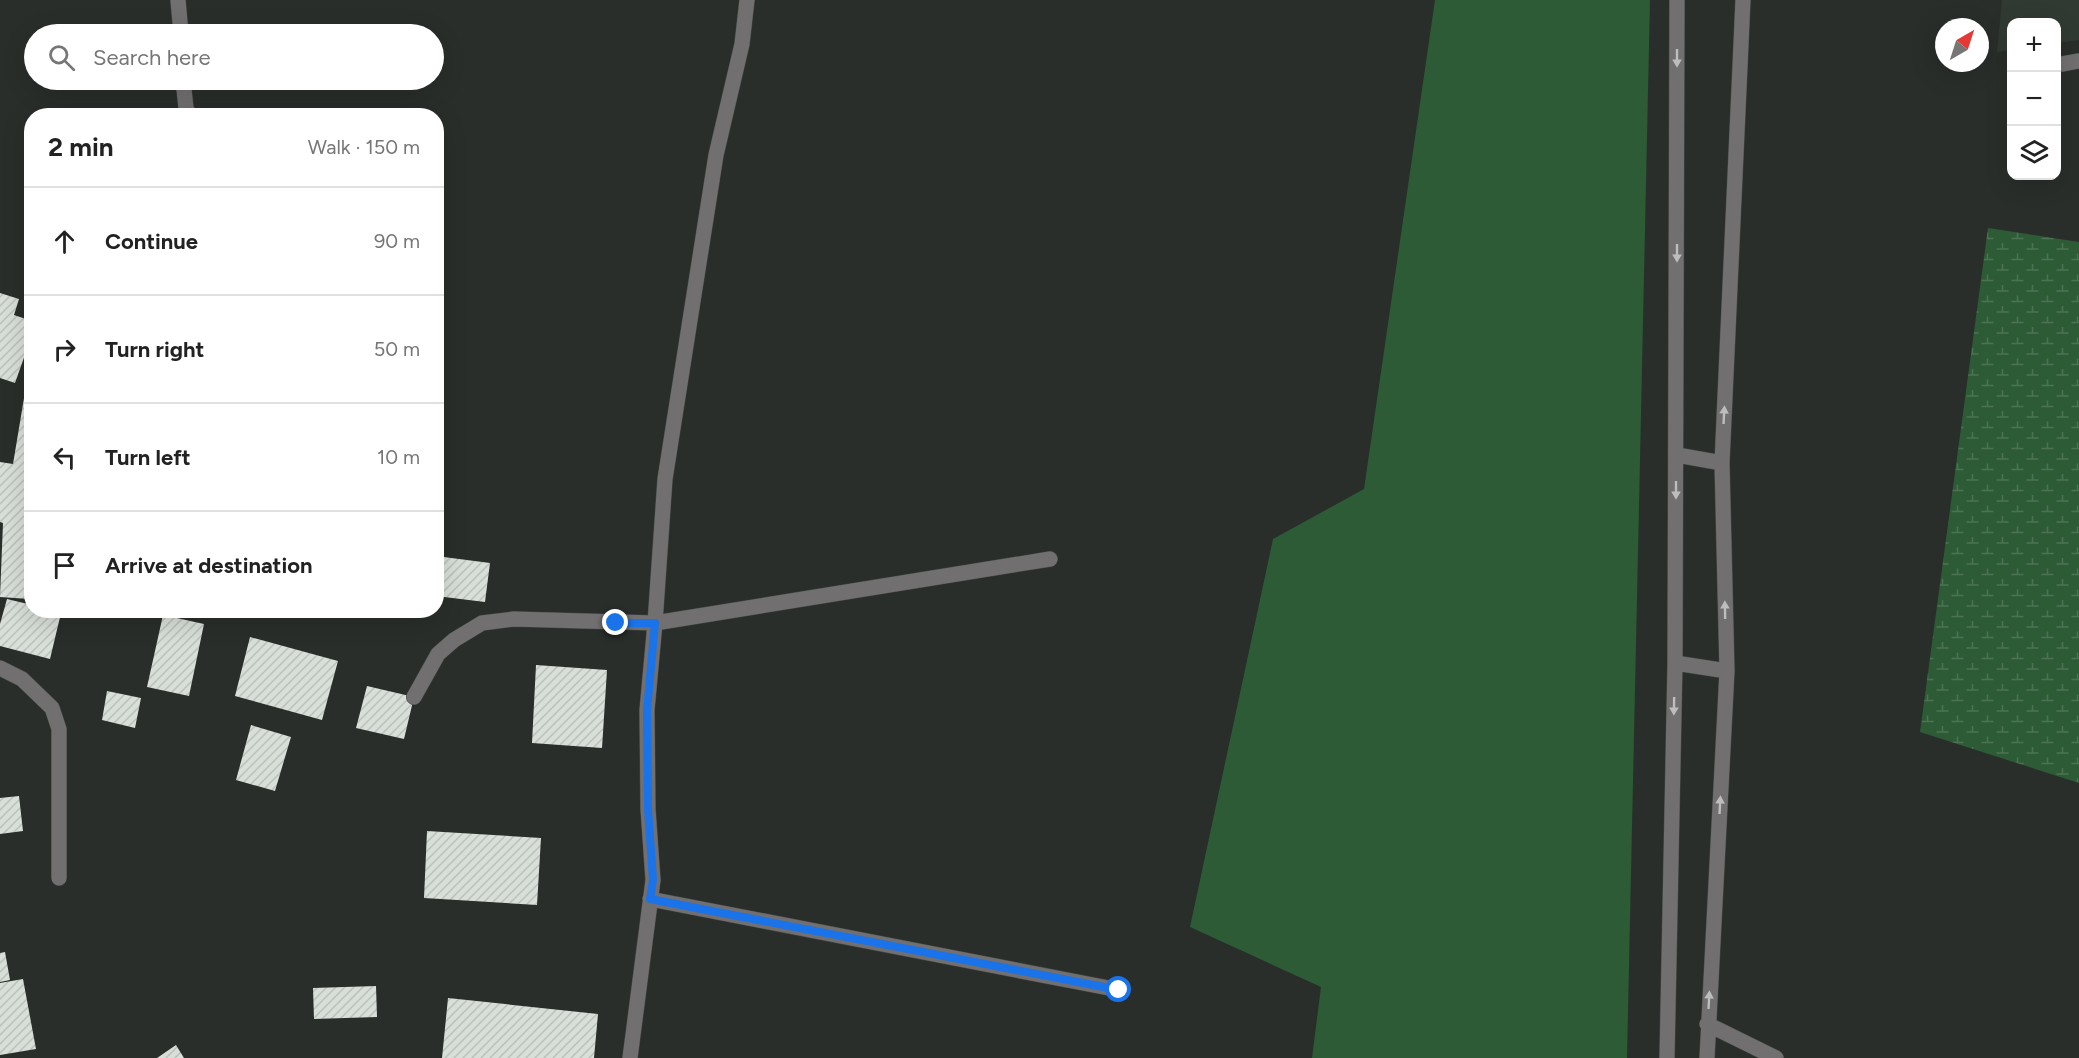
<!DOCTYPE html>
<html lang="en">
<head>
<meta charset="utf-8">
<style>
  :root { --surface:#fff; --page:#f6f6f6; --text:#222; --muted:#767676; --line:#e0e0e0 }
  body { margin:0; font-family:Figtree,sans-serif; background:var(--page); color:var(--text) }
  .controls { position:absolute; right:18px; top:18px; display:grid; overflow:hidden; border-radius:12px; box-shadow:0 6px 24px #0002 }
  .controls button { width:54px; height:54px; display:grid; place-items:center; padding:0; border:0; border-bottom:2px solid var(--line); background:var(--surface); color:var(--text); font:30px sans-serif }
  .compass { position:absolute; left:1935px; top:18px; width:54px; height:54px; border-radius:50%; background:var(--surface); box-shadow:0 6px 24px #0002; rotate:39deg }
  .stop { position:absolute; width:18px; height:18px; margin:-14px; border:4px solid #1a73e8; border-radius:50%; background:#fff }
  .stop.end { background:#1a73e8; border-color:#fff; box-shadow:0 2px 6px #0008 }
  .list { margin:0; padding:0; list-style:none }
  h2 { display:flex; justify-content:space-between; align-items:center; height:78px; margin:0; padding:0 24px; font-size:26px }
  h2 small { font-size:20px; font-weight:400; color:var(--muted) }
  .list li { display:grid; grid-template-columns:39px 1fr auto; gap:18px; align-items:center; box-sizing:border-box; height:108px; padding:0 24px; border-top:2px solid var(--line) }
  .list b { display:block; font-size:22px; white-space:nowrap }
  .list em { font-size:20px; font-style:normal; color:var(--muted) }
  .icon { flex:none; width:33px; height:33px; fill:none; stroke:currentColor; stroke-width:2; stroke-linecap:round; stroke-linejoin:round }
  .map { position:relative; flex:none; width:2079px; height:1058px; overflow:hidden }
  .search { position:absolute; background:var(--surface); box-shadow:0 6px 24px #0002; left:24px; top:24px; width:420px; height:66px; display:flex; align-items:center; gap:15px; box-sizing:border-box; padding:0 21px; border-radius:33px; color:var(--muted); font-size:22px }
  .panel { position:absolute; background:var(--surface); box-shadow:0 6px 24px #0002; left:24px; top:108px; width:420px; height:510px; border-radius:24px }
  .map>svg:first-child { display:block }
  .built { fill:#303a32 }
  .green { fill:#2c5b36 }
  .wetland { fill:url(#wetland-marsh) }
  .building { fill:url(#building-hatch) }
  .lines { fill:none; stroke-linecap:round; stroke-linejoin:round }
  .service-casing { stroke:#444945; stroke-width:16 }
  .minor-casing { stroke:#444945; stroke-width:16 }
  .service { stroke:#726f70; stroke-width:15 }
  .minor { stroke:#726f70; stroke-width:15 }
  .oneway { fill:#bcbdbc }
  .route { stroke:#1a73e8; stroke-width:8 }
</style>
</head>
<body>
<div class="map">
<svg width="2079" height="1058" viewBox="0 0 2079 1058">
  <defs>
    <pattern id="wetland-marsh" width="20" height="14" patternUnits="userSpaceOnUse" patternTransform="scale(1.5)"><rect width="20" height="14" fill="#2c5b36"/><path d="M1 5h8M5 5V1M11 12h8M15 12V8" fill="none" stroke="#4b7353"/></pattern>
    <pattern id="building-hatch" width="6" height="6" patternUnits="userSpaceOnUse" patternTransform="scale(1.5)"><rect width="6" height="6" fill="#d8ded8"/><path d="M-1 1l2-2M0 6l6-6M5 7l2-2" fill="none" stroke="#bbc0bb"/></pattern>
  </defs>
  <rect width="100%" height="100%" fill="#292e2a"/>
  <!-- built -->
  <path class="built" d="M2002 0H2079V40L2057 43 2056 22H2012L2011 50 1997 52Z"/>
  <!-- green -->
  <path class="green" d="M1435 0H1650L1627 1058H1312L1321 987 1190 927 1273 539 1364 489Z"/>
  <!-- wetland -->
  <path class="wetland" d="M1988 228 2079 242V783L1920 732Z"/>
  <!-- building -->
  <path class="building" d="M0 293 19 299 14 315 32 321V335L15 383 0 378Z
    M25 392 32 393V551L29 599 0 597 3 523 0 522V462L13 464Z
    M436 556 490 563 485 602 436 596Z
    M7 599 32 605V610H50L61 613 50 659 0 646V624Z
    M163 615 204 624 189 696 147 687Z
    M250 637 338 661 322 720 235 696Z
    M536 665 607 670 602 748 532 743Z
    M367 686 414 697 404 739 356 728Z
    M107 691 141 698 135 728 102 720Z
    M251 725 291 737 275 791 236 780Z
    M19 796 23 831 0 834V798Z
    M427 831 541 838 537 905 424 898Z
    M5 952 10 980 0 982V953Z
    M23 979 36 1049 0 1055V983Z
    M376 986 377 1017 314 1019 313 988Z
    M448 998 598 1014 594 1058H442Z
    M176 1045 184 1058H157Z"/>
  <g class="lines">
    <!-- service casing -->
    <g class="service-casing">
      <path id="service" d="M178 0 181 34
        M183 80 186 108 190 116
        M414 697 438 654 454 640 482 623 514 619 655 623 1050 559"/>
    </g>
    <!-- minor casing -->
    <g class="minor-casing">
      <path id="minor" d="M2062 64 2079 61
        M1677 455 1722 463
        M1675 663 1727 671
        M0 668 22 679 52 708 59 729V878
        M650 899 1119 990
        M1707 1024 1776 1058
        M630 1058 653 880 648 809 647 710 655 623 665 479 716 155 742 44 747 0
        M1667 1058 1675 663 1677 0
        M1707 1058 1727 671 1722 463 1743 0"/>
    </g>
    <!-- service -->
    <use href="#service" class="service"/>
    <!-- minor -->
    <use href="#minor" class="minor"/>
  </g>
  <!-- one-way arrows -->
  <defs><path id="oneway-solid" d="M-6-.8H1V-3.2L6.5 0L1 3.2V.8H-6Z" transform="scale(1.5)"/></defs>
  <g class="oneway">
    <use href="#oneway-solid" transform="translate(1677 58) rotate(90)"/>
    <use href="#oneway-solid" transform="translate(1677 253) rotate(90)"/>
    <use href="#oneway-solid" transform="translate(1724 415) rotate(-87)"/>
    <use href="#oneway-solid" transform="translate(1676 490) rotate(90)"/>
    <use href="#oneway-solid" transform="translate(1725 610) rotate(-91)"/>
    <use href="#oneway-solid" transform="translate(1674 706) rotate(91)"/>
    <use href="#oneway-solid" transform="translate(1720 805) rotate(-87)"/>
    <use href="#oneway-solid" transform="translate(1709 1000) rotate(-87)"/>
  </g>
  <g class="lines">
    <!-- route -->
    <path class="route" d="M616 623H655L647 710 648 809 653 880 650 899 1119 990"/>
  </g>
</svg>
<div class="controls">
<button>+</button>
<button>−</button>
<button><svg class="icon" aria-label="layers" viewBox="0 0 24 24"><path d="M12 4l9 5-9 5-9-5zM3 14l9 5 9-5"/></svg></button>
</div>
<svg class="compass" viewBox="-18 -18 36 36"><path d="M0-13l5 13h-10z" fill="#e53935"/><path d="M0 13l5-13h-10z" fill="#767676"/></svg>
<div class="stop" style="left:1119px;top:990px"></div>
<div class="stop end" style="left:616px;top:623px"></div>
<div class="search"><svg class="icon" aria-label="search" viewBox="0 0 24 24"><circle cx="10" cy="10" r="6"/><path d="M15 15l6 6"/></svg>Search here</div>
<section class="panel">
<h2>2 min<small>Walk · 150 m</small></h2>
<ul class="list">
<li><svg class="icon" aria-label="ahead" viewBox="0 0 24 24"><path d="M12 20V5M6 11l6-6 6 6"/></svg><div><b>Continue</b></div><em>90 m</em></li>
<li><svg class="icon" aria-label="right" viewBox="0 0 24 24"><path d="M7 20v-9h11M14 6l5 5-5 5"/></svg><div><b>Turn right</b></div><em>50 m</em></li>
<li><svg class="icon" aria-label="left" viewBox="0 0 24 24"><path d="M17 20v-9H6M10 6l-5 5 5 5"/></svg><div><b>Turn left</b></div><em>10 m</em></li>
<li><svg class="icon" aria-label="arrive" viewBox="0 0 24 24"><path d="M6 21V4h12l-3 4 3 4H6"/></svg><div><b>Arrive at destination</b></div></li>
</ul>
</section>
</div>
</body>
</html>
